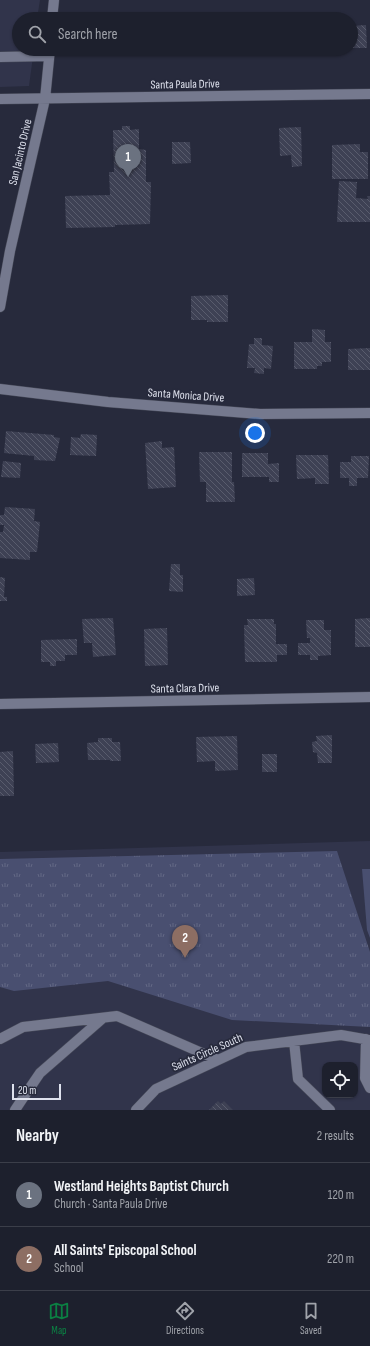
<!DOCTYPE html>
<html lang="en">
<head>
<meta charset="utf-8">
<style>
  :root { --surface:#1d202d; --page:#252835; --text:#f1f3f6; --muted:#a0a3aa; --line:#3b3e49; --accent:#0b8043 }
  body { margin:0; font-family:"Sofia Sans Condensed",sans-serif; background:var(--page); color:var(--text) }
  .controls { position:absolute; right:12px; bottom:12px; display:grid; overflow:hidden; border-radius:8px; box-shadow:0 1px 3px #0004 }
  .controls button { width:36px; height:36px; display:grid; place-items:center; padding:0; border:0; border-bottom:1px solid var(--line); background:var(--surface); color:var(--text); font:20px sans-serif }
  .scale { position:absolute; left:12px; bottom:10px; width:49px; box-sizing:border-box; padding-left:4px; border:2px solid #dee1ed; border-top:0; font-size:11px; line-height:14px; white-space:nowrap; color:#dee1ed; -webkit-text-stroke:3px #272a3c; paint-order:stroke }
  .you { position:absolute; left:255px; top:433px; width:14px; height:14px; margin:-10px; border:3px solid #fff; border-radius:50%; background:#1a73e8; box-shadow:0 0 0 6px #1a73e833 }
  .badge { display:grid; place-items:center; width:26px; height:26px; border-radius:50%; background:var(--accent); color:#fff; font-size:13px; font-weight:700 }
  .pin { position:absolute; translate:-50% -33px; filter:drop-shadow(0 1px 2px #0008) }
  .pin::after { content:''; position:absolute; top:21px; width:14px; height:12px; background:inherit; clip-path:polygon(0 0,100% 0,50% 100%) }
  .list { margin:0; padding:0; list-style:none }
  h2 { display:flex; justify-content:space-between; align-items:center; height:52px; margin:0; padding:0 16px; font-size:17px }
  h2 small { font-size:13px; font-weight:400; color:var(--muted) }
  .list li { display:grid; grid-template-columns:26px 1fr auto; gap:12px; align-items:center; box-sizing:border-box; height:64px; padding:0 16px; border-top:1px solid var(--line) }
  .list b { display:block; font-size:15px; white-space:nowrap }
  .list p { margin:0; font-size:13px; white-space:nowrap; color:var(--muted) }
  .list em { font-size:13px; font-style:normal; color:var(--muted) }
  .icon { flex:none; width:22px; height:22px; fill:none; stroke:currentColor; stroke-width:2; stroke-linecap:round; stroke-linejoin:round }
  .map { position:relative; flex:none; width:370px; height:1110px; overflow:hidden }
  .search { position:absolute; background:var(--surface); box-shadow:0 1px 3px #0004; left:12px; right:12px; top:12px; height:44px; display:flex; align-items:center; gap:10px; box-sizing:border-box; padding:0 14px; border-radius:22px; color:var(--muted); font-size:15px }
  .sheet { height:180px; background:var(--surface) }
  nav { display:flex; justify-content:space-around; align-items:center; box-sizing:border-box; height:56px; border-top:1px solid var(--line); background:var(--surface); font-size:11px; color:var(--muted) }
  nav a { display:grid; justify-items:center; gap:2px }
  nav .on { color:var(--accent) }
  .map>svg:first-child { display:block }
  .built { fill:#31344b; fill-rule:evenodd }
  .grass { fill:url(#grass-tufts) }
  .pitch { fill:#494f70 }
  .building { fill:url(#building-back-hatch) }
  .lines { fill:none; stroke-linecap:round; stroke-linejoin:round }
  .minor-casing { stroke:#464958; stroke-width:11 }
  .minor { stroke:#75798e; stroke-width:10 }
  .labels { text-anchor:middle; stroke-width:3.5; stroke-linejoin:round; paint-order:stroke }
  .street-label { font-size:12px; fill:#dee1ed; stroke:#272a3c }
</style>
</head>
<body>
<div class="map">
<svg width="370" height="1110" viewBox="0 0 370 1110">
  <defs>
    <pattern id="grass-tufts" width="24" height="20" patternUnits="userSpaceOnUse"><rect width="24" height="20" fill="#494f70"/><path d="M3 7l-1-3M5 7V3M7 7l1-3M15 17l-1-3M17 17v-4M19 17l1-3" fill="none" stroke="#636885"/></pattern>
    <pattern id="building-back-hatch" width="6" height="6" patternUnits="userSpaceOnUse"><rect width="6" height="6" fill="#3e4154"/><path d="M-1 5l2 2M0 0l6 6M5-1l2 2" fill="none" stroke="#595c6d"/></pattern>
  </defs>
  <rect width="100%" height="100%" fill="#272a3c"/>
  <!-- built -->
  <path class="built" d="M0 0H40L37 19H19V49H34L29 86 0 87Z
    M370 841V1110H0V852ZM325 1065H355V1095H325Z"/>
  <!-- grass -->
  <path class="grass" d="M337 851 370 952V1027L232 1020 108 981 14 991 0 987V859Z"/>
  <!-- pitch -->
  <path class="pitch" d="M362 869H370V938L367 930Z"/>
  <!-- building -->
  <path class="building" d="M366 25 367 48H351V26Z
    M194 49H217V54H195Z
    M122 126H130V130L139 129V149L146 150V182H151L150 224 115 225V227L66 228 65 196 110 195 109 172H114L113 130H122Z
    M301 127 302 166 292 167 291 155 280 156 279 128Z
    M172 142H190L191 163 172 164Z
    M360 144V152H368V179H332V145Z
    M339 181 357 182 356 198 368 199 367 196H370V222H337Z
    M228 295V322H207V320H191V296Z
    M312 329 325 330V342H331V362H322V366H317V369H294V342H312Z
    M254 338H262V345L273 346 271 369 264 368V374L254 373 255 368H247L249 344H254Z
    M370 348V370H348V349Z
    M6 431 54 435V437L60 438 55 461 34 460V456L4 453Z
    M81 434 97 435 96 456 70 455 71 437 80 438Z
    M162 441V448L174 447 176 487 148 489 145 443Z
    M199 452H232V482H234L235 502H206V482H200Z
    M242 453H268V464L279 463V482H269V477H242Z
    M296 455H328L329 484H315V478L297 479Z
    M351 456H369L368 478H357V486H349V478H340V462H351Z
    M3 461 21 463 20 478 1 477Z
    M5 507 35 509 34 521 40 522 37 552H30V560L0 558V532H3L4 525H0V515H4Z
    M171 564H180V575H183V592L169 591Z
    M0 577 5 578 4 597H7V601H0Z
    M254 578 255 595 237 596V579Z
    M113 618 116 655 93 657 92 643H84L82 619Z
    M370 618V647H355V619Z
    M247 619H274V624H276V644H287V655H277V662H245L244 625H248Z
    M306 620H324V630H331V655L318 656V660H310V655H298V643H310V638H307Z
    M167 628 168 665 145 666 144 629Z
    M77 639V655H65V661H56V666H50V662H41V640Z
    M332 735V763H318L317 753 313 752 312 742 317 741 316 736Z
    M237 736 238 770 215 771V761L197 762 196 737Z
    M98 738H112V742H120L121 761H110V760H88L87 743 98 742Z
    M58 743 59 762 36 763 35 744Z
    M13 751 14 796H0V752Z
    M262 754H277V772H262Z
    M218 1101 221 1104 224 1101 233 1110H209Z"/>
  <g class="lines">
    <!-- minor casing -->
    <g class="minor-casing">
      <path id="minor" d="M52 19 54 0
        M0 57 49 56
        M0 99 370 94
        M0 307 10 251 45 99 50 49
        M0 389 108 402 260 414 370 413
        M0 704 370 697
        M0 1039 23 1027 117 1016 218 1060
        M366 1039 365 1078 370 1088
        M294 1041 298 1079 330 1110
        M15 1110 23 1098 40 1073 103 1018
        M136 1110 156 1089 246 1047 341 1035 370 1040"/>
    </g>
    <!-- minor -->
    <use href="#minor" class="minor"/>
  </g>
  <g class="labels">
    <!-- street labels -->
    <g class="street-label">
      <text transform="translate(185 84) rotate(-1)" y="4">Santa Paula Drive</text>
      <text transform="translate(20 152) rotate(-77)" y="4">San Jacinto Drive</text>
      <text transform="translate(186 395) rotate(4)" y="4">Santa Monica Drive</text>
      <text transform="translate(185 688) rotate(-1)" y="4">Santa Clara Drive</text>
      <text transform="translate(207 1052) rotate(-24)" y="4">Saints Circle South</text>
    </g>
  </g>
</svg>
<div class="controls">
<button><svg class="icon" aria-label="locate" viewBox="0 0 24 24"><circle cx="12" cy="12" r="6"/><path d="M12 2v4M12 18v4M2 12h4M18 12h4"/></svg></button>
</div>
<div class="scale">20 m</div>
<div class="you"></div>
<div class="pin badge" style="left:128px;top:177px;background:#6b7280">1</div>
<div class="pin badge" style="left:185px;top:958px;background:#8d6e63">2</div>
<div class="search"><svg class="icon" aria-label="search" viewBox="0 0 24 24"><circle cx="10" cy="10" r="6"/><path d="M15 15l6 6"/></svg>Search here</div>
</div>
<section class="sheet">
<h2>Nearby<small>2 results</small></h2>
<ul class="list">
<li><span class="badge" style="background:#6b7280">1</span><div><b>Westland Heights Baptist Church</b><p>Church · Santa Paula Drive</p></div><em>120 m</em></li>
<li><span class="badge" style="background:#8d6e63">2</span><div><b>All Saints' Episcopal School</b><p>School</p></div><em>220 m</em></li>
</ul>
</section>
<nav>
<a class="on"><svg class="icon" aria-label="map" viewBox="0 0 24 24"><path d="M3 6l6-2 6 2 6-2v14l-6 2-6-2-6 2zM9 4v14M15 6v14"/></svg>Map</a>
<a><svg class="icon" aria-label="directions" viewBox="0 0 24 24"><path d="M12 3l9 9-9 9-9-9zM9 14v-3h6M13 9l2 2-2 2"/></svg>Directions</a>
<a><svg class="icon" aria-label="saved" viewBox="0 0 24 24"><path d="M7 4h10v16l-5-4-5 4z"/></svg>Saved</a>
</nav>
</body>
</html>
